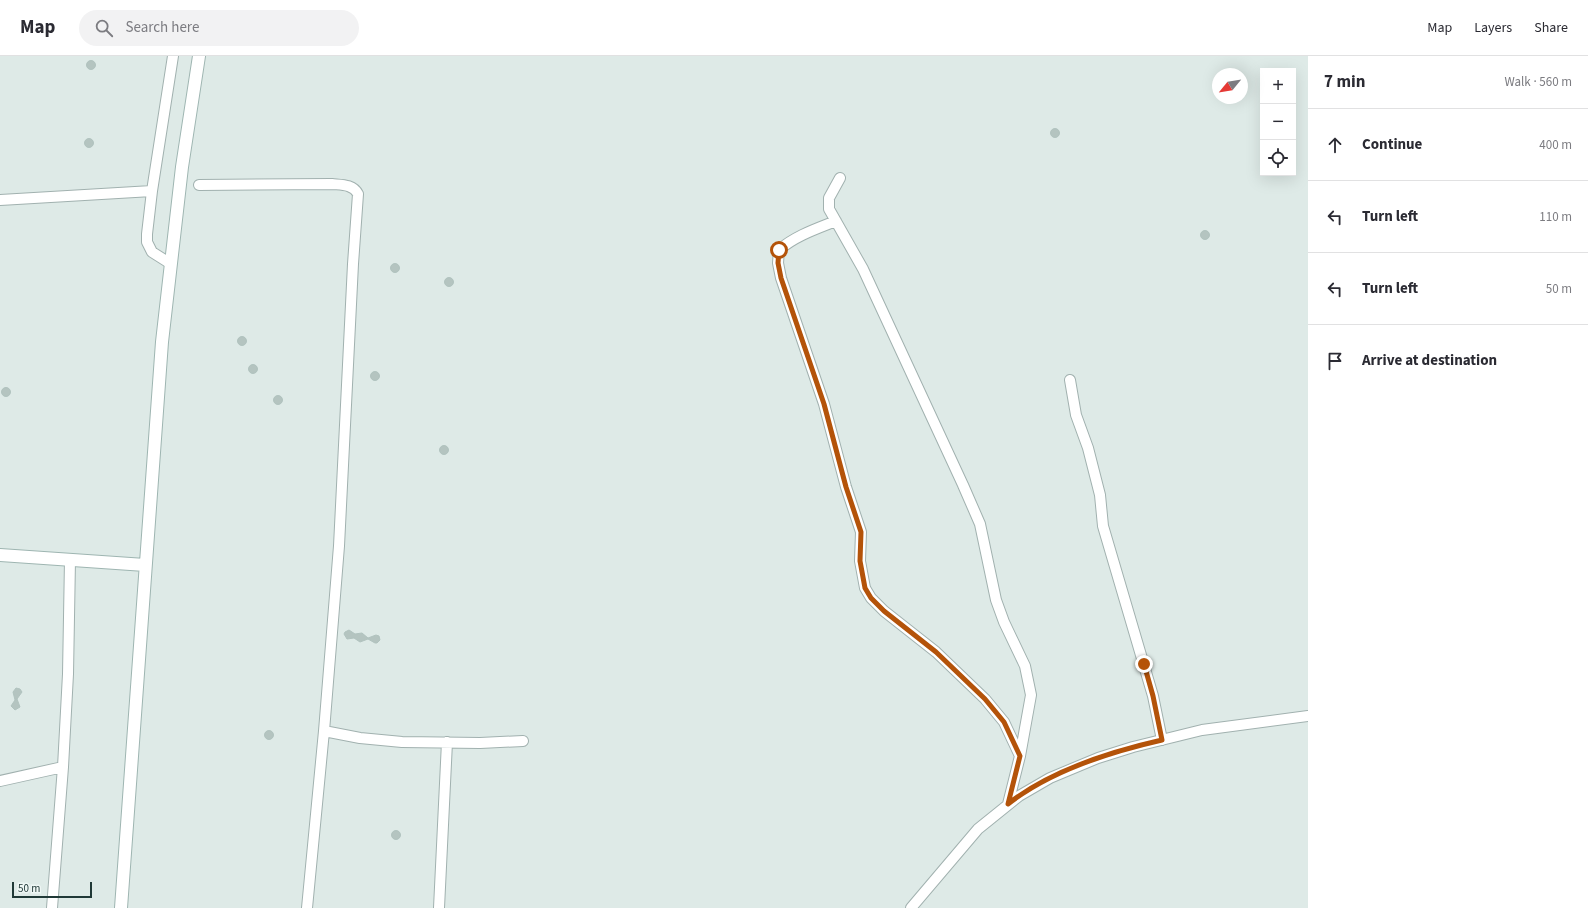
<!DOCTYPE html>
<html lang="en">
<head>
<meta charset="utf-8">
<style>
  :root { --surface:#fff; --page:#f2f2f3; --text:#2b2b33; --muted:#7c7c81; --line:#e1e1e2 }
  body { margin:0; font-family:"Source Sans 3",sans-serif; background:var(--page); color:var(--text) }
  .controls { position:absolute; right:12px; top:12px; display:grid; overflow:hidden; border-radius:0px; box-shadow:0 4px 16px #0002 }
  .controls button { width:36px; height:36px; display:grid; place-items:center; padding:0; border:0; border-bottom:1px solid var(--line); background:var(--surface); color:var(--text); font:20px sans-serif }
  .compass { position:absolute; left:1212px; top:12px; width:36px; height:36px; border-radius:50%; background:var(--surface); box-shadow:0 4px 16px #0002; rotate:240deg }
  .scale { position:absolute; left:12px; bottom:10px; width:80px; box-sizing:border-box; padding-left:4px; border:2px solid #203937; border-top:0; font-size:11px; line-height:14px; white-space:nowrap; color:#203937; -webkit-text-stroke:3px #eef6f4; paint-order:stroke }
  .stop { position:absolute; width:12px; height:12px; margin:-9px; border:3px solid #b45309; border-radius:50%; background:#fff }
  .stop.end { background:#b45309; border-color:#fff; box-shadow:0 1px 4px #0008 }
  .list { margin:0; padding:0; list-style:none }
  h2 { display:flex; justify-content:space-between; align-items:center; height:52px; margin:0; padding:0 16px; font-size:17px }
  h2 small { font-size:13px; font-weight:400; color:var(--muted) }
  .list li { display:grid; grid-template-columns:26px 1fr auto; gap:12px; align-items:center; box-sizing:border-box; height:72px; padding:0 16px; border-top:1px solid var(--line) }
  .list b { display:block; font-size:15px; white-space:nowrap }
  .list em { font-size:13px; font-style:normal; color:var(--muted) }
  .icon { flex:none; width:22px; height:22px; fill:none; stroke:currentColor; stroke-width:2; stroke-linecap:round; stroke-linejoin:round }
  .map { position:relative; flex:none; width:1308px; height:852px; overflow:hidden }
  header { display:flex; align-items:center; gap:24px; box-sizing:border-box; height:56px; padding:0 20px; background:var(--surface); border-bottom:1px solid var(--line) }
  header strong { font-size:19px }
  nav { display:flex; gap:22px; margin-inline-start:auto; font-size:14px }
  .search { width:280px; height:36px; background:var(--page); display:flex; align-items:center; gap:10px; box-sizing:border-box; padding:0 14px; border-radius:22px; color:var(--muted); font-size:15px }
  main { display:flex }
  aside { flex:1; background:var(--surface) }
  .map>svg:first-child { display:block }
  .building { fill:#b4c4c0; stroke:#b1c3bf }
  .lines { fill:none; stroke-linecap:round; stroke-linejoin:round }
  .street-casing { stroke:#a1b1af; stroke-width:12 }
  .secondary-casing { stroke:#9eb5b1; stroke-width:14 }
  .street { stroke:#fff; stroke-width:10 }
  .secondary { stroke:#fff; stroke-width:12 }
  .route { stroke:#b45309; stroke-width:5 }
</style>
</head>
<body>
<header>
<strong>Map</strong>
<div class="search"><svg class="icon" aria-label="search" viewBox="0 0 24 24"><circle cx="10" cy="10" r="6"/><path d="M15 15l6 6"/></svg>Search here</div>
<nav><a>Map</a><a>Layers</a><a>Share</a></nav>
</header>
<main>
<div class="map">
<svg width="1308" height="852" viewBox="0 0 1308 852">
  <rect width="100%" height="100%" fill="#deeae7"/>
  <!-- building -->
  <path class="building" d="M86.5 9a4.5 4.5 0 1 1 9 0a4.5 4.5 0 1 1-9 0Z
    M1050.5 77a4.5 4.5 0 1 1 9 0a4.5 4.5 0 1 1-9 0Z
    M84.5 87a4.5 4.5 0 1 1 9 0a4.5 4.5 0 1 1-9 0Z
    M1200.5 179a4.5 4.5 0 1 1 9 0a4.5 4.5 0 1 1-9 0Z
    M390.5 212a4.5 4.5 0 1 1 9 0a4.5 4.5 0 1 1-9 0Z
    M444.5 226a4.5 4.5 0 1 1 9 0a4.5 4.5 0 1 1-9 0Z
    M237.5 285a4.5 4.5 0 1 1 9 0a4.5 4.5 0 1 1-9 0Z
    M248.5 313a4.5 4.5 0 1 1 9 0a4.5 4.5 0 1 1-9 0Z
    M370.5 320a4.5 4.5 0 1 1 9 0a4.5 4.5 0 1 1-9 0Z
    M1.5 336a4.5 4.5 0 1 1 9 0a4.5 4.5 0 1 1-9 0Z
    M273.5 344a4.5 4.5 0 1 1 9 0a4.5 4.5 0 1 1-9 0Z
    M439.5 394a4.5 4.5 0 1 1 9 0a4.5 4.5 0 1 1-9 0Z
    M349 574 355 578 362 577 368 582 376 579 379 580 380 584 377 587H375L368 583 360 586 354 582 347 583 344 578 345 576Z
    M16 632 20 633 22 636 17 643 20 651 15 654 11 650 15 644 13 636Z
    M264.5 679a4.5 4.5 0 1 1 9 0a4.5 4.5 0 1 1-9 0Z
    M391.5 779a4.5 4.5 0 1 1 9 0a4.5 4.5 0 1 1-9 0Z"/>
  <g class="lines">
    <!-- street casing -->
    <g class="street-casing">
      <path id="street" d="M840 122 829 142V153L863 213 963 429 980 468 996 544 1004 566 1025 610 1031 639 1020 700 1008 748
        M199 129 332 128C341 129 353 128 358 138L353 208 339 490 324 675 307 852
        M0 144 152 135
        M836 165C816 173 795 180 779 194L778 207 781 222 824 348 846 431 861 476 860 505 865 532 871 542 884 555 936 596 985 643 1004 666 1020 700
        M171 208 152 196 147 186V178L152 135 173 0
        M1070 324 1076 359 1088 392 1100 439 1103 470 1153 640 1162 684
        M324 675 360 682 402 686 480 687 523 685
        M0 725 63 711
        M52 852 63 711 68 618 70 504
        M439 852 447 686
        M911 852 978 773 1019 740 1050 722 1098 702 1133 691 1202 674 1308 660"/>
    </g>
    <!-- secondary casing -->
    <g class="secondary-casing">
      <path id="secondary" d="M0 499 145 509
        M121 852 162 286 182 111 199 0"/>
    </g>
    <!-- street -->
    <use href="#street" class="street"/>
    <!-- secondary -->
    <use href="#secondary" class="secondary"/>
  </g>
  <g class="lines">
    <!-- route -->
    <path class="route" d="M779 194 778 207 781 222 824 348 846 431 861 476 860 505 865 532 871 542 884 555 936 596 985 643 1004 666 1020 700 1008 748C1050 715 1109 696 1162 684L1153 640 1144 608"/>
  </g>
</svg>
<div class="controls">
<button>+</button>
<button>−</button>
<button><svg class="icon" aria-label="locate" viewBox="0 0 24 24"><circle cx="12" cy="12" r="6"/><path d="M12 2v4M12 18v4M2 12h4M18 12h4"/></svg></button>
</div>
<svg class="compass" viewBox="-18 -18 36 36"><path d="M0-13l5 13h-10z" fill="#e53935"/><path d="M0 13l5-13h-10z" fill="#7c7c81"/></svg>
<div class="scale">50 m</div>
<div class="stop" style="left:779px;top:194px"></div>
<div class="stop end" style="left:1144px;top:608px"></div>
</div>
<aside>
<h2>7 min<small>Walk · 560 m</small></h2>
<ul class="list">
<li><svg class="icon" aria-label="ahead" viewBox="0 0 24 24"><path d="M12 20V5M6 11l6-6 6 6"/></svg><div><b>Continue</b></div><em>400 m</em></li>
<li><svg class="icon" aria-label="left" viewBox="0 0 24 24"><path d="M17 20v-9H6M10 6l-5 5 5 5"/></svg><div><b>Turn left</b></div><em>110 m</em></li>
<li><svg class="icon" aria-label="left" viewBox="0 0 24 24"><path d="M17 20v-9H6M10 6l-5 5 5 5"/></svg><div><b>Turn left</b></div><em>50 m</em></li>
<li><svg class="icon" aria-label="arrive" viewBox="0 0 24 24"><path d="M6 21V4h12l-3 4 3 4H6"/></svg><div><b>Arrive at destination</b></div></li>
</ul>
</aside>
</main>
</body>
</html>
